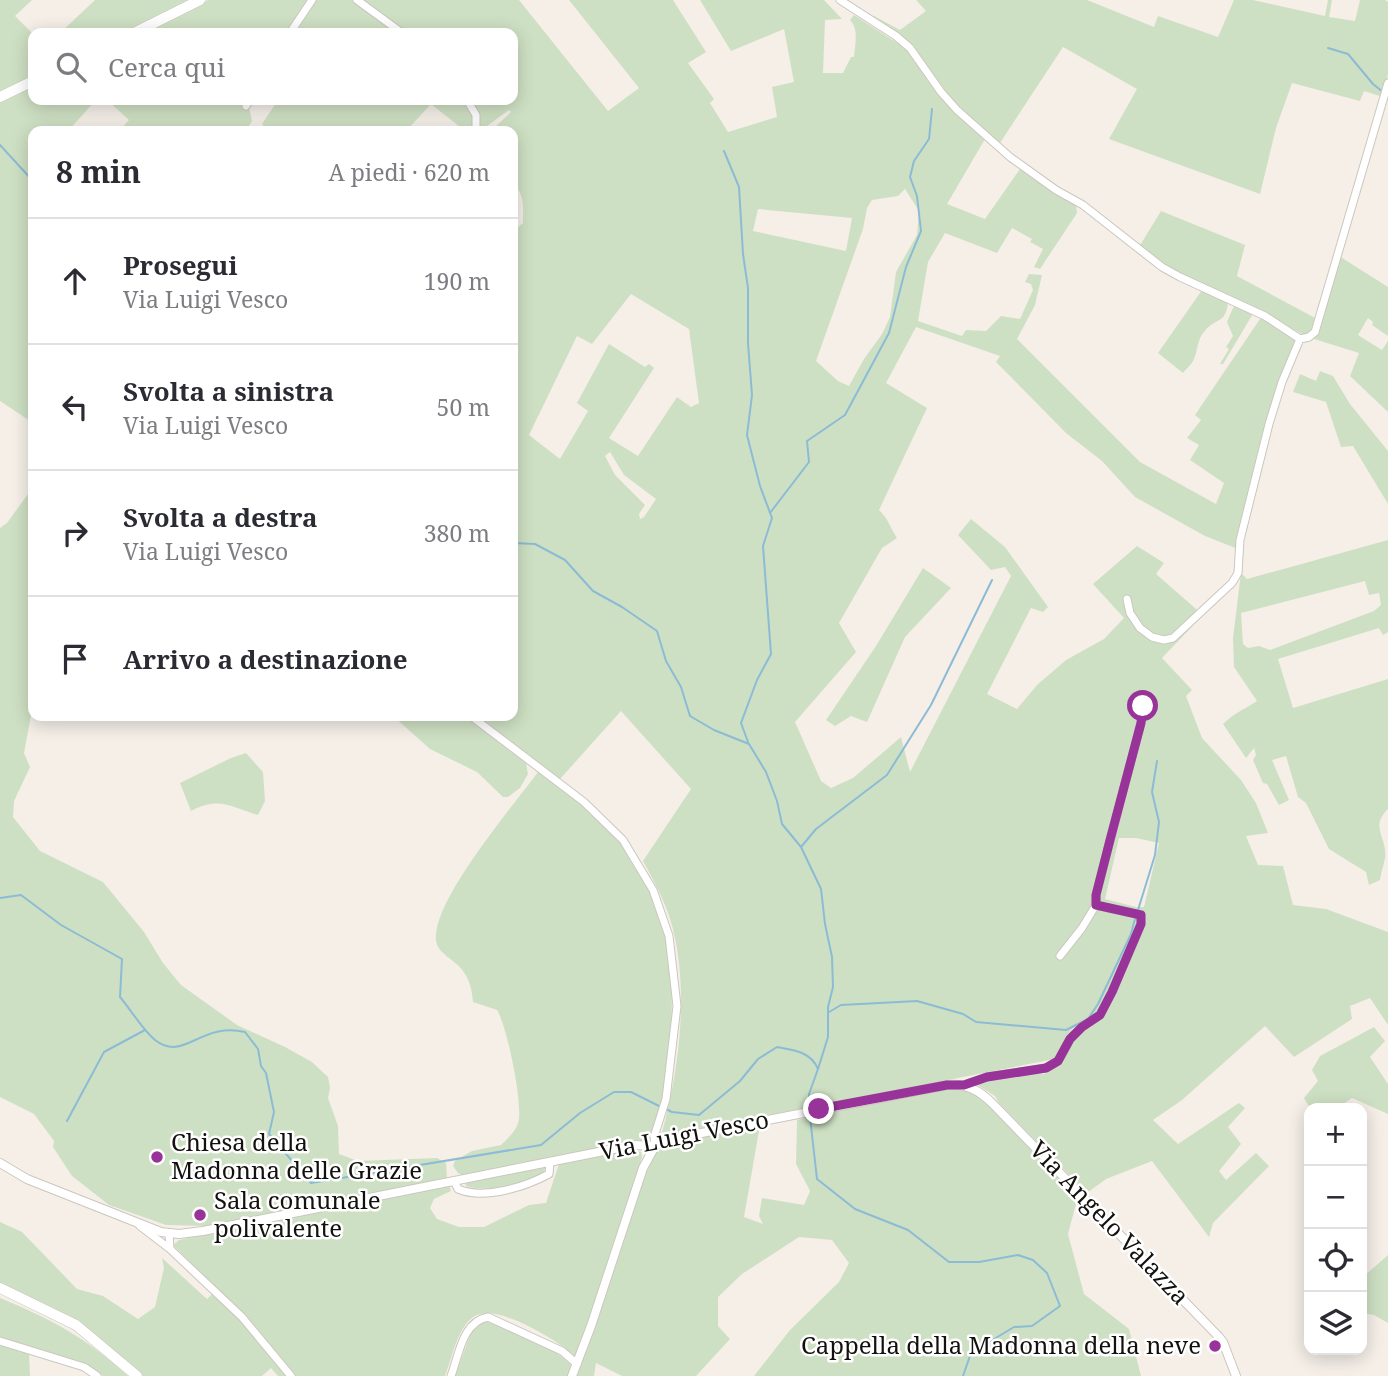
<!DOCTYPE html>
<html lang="it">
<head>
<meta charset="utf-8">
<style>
  :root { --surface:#fff; --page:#f2f2f3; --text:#2b2b33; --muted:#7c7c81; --line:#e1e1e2 }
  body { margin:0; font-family:"Noto Serif",serif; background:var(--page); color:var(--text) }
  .controls { position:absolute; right:21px; bottom:21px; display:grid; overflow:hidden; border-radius:14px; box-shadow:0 4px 18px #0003 }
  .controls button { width:63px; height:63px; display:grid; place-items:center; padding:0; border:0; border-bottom:2px solid var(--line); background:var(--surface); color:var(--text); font:35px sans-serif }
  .stop { position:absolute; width:21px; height:21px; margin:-16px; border:5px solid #983499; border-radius:50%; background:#fff }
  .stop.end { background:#983499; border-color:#fff; box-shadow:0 2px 7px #0008 }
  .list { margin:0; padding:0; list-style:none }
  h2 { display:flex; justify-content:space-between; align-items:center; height:91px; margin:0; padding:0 28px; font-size:30px }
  h2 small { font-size:23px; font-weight:400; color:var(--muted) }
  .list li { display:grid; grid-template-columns:46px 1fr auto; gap:21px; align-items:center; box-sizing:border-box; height:126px; padding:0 28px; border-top:2px solid var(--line) }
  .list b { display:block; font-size:26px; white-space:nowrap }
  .list p { margin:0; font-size:23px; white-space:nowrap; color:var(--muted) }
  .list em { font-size:23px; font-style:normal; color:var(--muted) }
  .icon { flex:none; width:38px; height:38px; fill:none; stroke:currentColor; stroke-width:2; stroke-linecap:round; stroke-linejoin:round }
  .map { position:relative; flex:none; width:1388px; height:1376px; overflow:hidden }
  .search { position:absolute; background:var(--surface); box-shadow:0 4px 18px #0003; left:28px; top:28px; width:490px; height:77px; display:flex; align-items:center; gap:18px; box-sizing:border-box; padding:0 24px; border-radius:14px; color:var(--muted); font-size:26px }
  .panel { position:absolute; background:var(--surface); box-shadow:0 4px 18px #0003; left:28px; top:126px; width:490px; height:595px; border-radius:14px }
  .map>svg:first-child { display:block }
  .green { fill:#cee0c3; fill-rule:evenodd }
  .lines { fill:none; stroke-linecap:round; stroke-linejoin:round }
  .stream { stroke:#8cbbd5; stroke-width:2 }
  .minor-casing { stroke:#cbc6bf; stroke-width:9 }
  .tertiary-casing { stroke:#cbc6bf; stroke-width:10 }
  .secondary-casing { stroke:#cbc6bf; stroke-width:11 }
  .minor { stroke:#fff; stroke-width:7 }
  .tertiary { stroke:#fff; stroke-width:8 }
  .secondary { stroke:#fff; stroke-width:10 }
  .route { stroke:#983499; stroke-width:9 }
  .poi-dot { fill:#983499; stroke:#fff; stroke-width:2.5 }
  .labels { text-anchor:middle; stroke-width:5; stroke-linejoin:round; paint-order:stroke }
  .street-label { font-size:24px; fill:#12110e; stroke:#fff }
  .poi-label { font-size:24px; fill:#12110e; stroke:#fff; text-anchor:start }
</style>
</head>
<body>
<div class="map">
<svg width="1388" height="1376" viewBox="0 0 1388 1376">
  <rect width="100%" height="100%" fill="#f5efe8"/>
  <!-- green -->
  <path class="green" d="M0 0H32L15 16 33 34V77L0 93Z
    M95 0H191L123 33H60Z
    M208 0H310L288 33H144Z
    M314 0H354L397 33H293Z
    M362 0H519L608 111 639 88 569 0H673L706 52 688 63 714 99 710 103 728 132 777 117 772 87 794 82 784 29 731 51 700 0H824L842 19 825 20 823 73H843L851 57H854C855 44 859 29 850 20L854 15 908 50 985 139 947 204 985 219 1020 169 1076 205 1077 213 1040 269 1034 267 1043 249 1030 242 1032 239 1012 228 997 253 945 233 928 262 918 321 962 336 966 330 986 331 1001 316 1020 319 1033 290 1031 284 1025 282 1029 274 1042 275 1035 305 1017 339 1140 462 1216 504 1224 483 1190 460 1199 445 1187 438 1201 420 1195 415 1262 316 1297 341 1281 382 1238 549 1205 536 1135 497 1102 461 1066 433 996 362 1000 356 916 327 886 383 927 408 879 510C889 520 890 527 897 538L882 548 839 623 856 652 795 722 821 781 831 788 853 778 901 737 910 772 1011 576 1005 567 991 570 958 535 971 519 1005 547 1048 607 1043 612 1031 608 987 694 1017 709 1037 685 1066 660 1104 639 1124 618 1093 584 1137 546 1164 563 1156 574 1203 615 1162 658 1192 690 1186 696 1202 738 1241 780 1256 803 1268 833 1246 836 1258 865 1283 866 1293 905 1326 909 1388 932V1025L1370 998 1350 1006 1352 1019 1294 1057 1265 1026 1182 1100 1153 1120 1178 1144 1239 1103 1245 1108 1228 1127 1241 1144 1219 1171 1226 1180 1256 1153 1269 1166 1213 1223 1209 1237 1152 1161 1106 1179 1087 1193 999 1103 995 1096 976 1084 1021 1074H1044L1058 1065 1074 1038 1104 1014 1145 923 1144 918H1140L1104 1001 1095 1014 1072 1029 1055 1059 661 1136C679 1071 689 995 673 929 667 905 655 883 643 861L691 789 621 711 560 779 478 716H513V232L523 223C523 205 525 196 513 182V131H491L511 112 509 110 480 131 479 115 470 100H513V33H407ZM905 189 919 211 917 235 896 272 890 317 882 334 864 359 849 386 838 381 816 361 863 229 867 208 872 200 898 196ZM758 209 852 218 846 251 753 231ZM631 294 689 329 699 403 691 407 677 397 638 456 609 438 654 368 649 364 645 367 609 344 577 403 588 411 560 459 529 435 577 336 592 344ZM610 452 624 475 656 499 644 517 640 519 639 514 645 505 615 475 605 456ZM1119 838H1136L1159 843 1144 907H1136L1105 899Z
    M916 0H1087L1154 27 1158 16 1218 37 1234 0H1253L1325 16 1328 0H1332L1329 17 1355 21 1360 0H1385L1388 2V74L1383 97 1364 91 1360 101 1292 83 1276 128 1260 194 1109 139 1137 89 1063 47 1000 143 954 102 913 47 872 17 874 16 900 30 926 11Z
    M33 84V100H96L68 131H33V423L0 401V100Z
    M107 100H249L244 109 249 107 252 121 246 131H119L129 120Z
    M278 100H463L473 115 474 131H465L431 104 406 131H268L262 124Z
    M1161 211 1245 245 1237 276 1317 319 1313 330 1304 335C1249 305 1190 283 1139 247Z
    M1339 256 1388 287V336L1372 325 1373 322 1368 318 1358 335 1382 350 1388 341V412L1350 376 1359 353 1311 338Z
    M1202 290 1228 302C1226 325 1215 317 1204 332 1197 340 1198 350 1194 359 1192 364 1186 369 1183 373L1158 353Z
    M1238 304 1254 312 1223 364H1220L1229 349 1226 347 1233 336 1227 322 1233 308Z
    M1320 371 1333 376 1350 404 1388 451V504L1353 446 1341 447 1326 402 1293 392 1300 374 1316 381Z
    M33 487V704L24 753 30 767 14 801 13 817 40 851 103 882 144 932 163 963 181 985 237 1025 285 1047 312 1062 328 1077 330 1088 328 1098 338 1126 339 1154 358 1161 437 1158 446 1163 447 1178 209 1226 166 1225 109 1205 72 1176 53 1147 54 1141 34 1114 0 1097V528L7 523Z
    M1388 540V632L1383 635 1379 628 1278 659 1293 708 1388 679V809C1369 827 1388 838 1385 858 1384 865 1381 872 1380 880L1369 885 1366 872 1329 849 1306 803 1298 797 1286 756 1272 760 1289 800 1279 805 1267 784 1263 783 1253 760 1256 755 1254 748 1246 758 1223 724C1237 711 1242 711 1257 701L1234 667 1233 638 1241 573 1247 579ZM1365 581 1369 595 1379 593 1381 605 1374 611 1270 650 1259 646 1248 648 1243 644 1241 613Z
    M923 568 951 588 905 637 867 722 851 716 835 726 826 720 876 646Z
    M393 716H465L526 763 528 774 520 788 508 797H503L477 772 430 749Z
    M246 753 263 772 265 801 258 815C230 807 219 796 191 811L180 783 231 758Z
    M538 772C560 785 578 802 596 819 604 827 616 835 623 844 670 908 677 975 669 1052 665 1083 662 1111 650 1140L465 1177 458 1173 453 1166 455 1161 472 1151 501 1145C507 1139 516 1131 518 1123 524 1107 507 1026 497 1010L473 1002C472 991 470 980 463 971 456 960 437 954 436 940 432 901 513 806 538 772Z
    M1374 1027 1385 1041 1370 1057 1388 1084V1114L1352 1098 1337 1108H1310L1304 1098 1318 1081 1312 1070 1320 1056Z
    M949 1087 965 1089 981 1097 1081 1197 1077 1200 1068 1234 1084 1294 1129 1329 1141 1376H754L790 1330 839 1282 849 1263 832 1240 799 1237 742 1274 718 1297V1326L730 1339 696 1376H622L596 1363 594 1376H577L653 1153 675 1143 760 1125 744 1217 763 1224 759 1216 762 1198 804 1205 810 1191 796 1164 797 1120Z
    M632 1149 641 1152 642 1157 576 1357C559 1341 495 1301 473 1317 457 1329 452 1358 445 1376H294L255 1327 173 1245 179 1240 449 1185 451 1191 434 1199 430 1208 437 1219 459 1227H484L529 1205 546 1203 559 1164Z
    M546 1166 543 1174C520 1185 491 1193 466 1186L465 1182Z
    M0 1222 22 1232 77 1289 103 1296 138 1319 155 1307 164 1268 162 1258 207 1299 213 1293 240 1321 286 1376H278L271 1368 262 1376H143L122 1357 0 1286Z
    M1388 1255V1323L1374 1315 1362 1313V1278Z
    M0 1298C53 1320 85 1337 128 1376H103L85 1363 0 1337Z
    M488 1322C518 1332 550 1343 572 1366L569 1376H455L472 1330 480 1323Z
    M0 1345 29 1353 30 1376H0Z"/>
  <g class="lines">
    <!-- stream -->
    <path class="stream" d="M1328 48 1348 54 1373 84 1383 92
      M0 145 33 181
      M724 151 739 187 743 254 748 288V343L752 395 747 435 760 486 772 518 763 546 771 654 757 680 741 723 748 742
      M770 513 809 462 807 441 845 415 889 333 906 267 921 231 917 196 910 177 914 161 929 139 932 109
      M513 543 535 544 565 560 593 591 622 607 657 631 666 661 681 687 690 716 714 730 749 744 766 772 777 801 782 824 801 847 821 889 825 924 832 957 833 987 828 1007V1037L818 1069
      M801 847 816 829 887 775 931 705 992 580
      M0 898 21 895 61 925 122 959 120 997C131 1010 142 1029 155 1040 174 1055 188 1042 207 1035 219 1030 232 1029 245 1032L258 1049 261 1066 266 1073 274 1112 269 1134 311 1183 541 1145 580 1113 614 1092H631L661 1107
      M1138 910 1155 855 1159 822 1152 792 1157 761
      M829 1012 841 1005 917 1001 963 1014 976 1022 1066 1030 1088 1019 1098 1004 1131 934 1136 915
      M666 1109 672 1112 699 1115 740 1081 758 1059 777 1047C794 1050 811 1052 818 1069L809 1094V1108
      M810 1117 817 1179 855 1209 908 1230 949 1262H979L1018 1255 1033 1260 1047 1273 1060 1306 1032 1326 1014 1327 971 1353 963 1376
      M67 1121 104 1052 145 1030"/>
    <!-- minor casing -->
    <g class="minor-casing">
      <path id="minor" d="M357 0 402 33
        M840 0 896 36 910 48 941 92 957 110 1010 157 1056 190 1083 205 1162 267 1180 277 1265 316 1300 339
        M290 33 312 0
        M467 100 476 115V131
        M246 106 250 100
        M1127 599 1130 613 1140 628 1152 637 1164 640 1173 638 1232 583 1238 573 1240 540 1269 424 1282 382 1300 339 1309 337 1315 332 1388 83
        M471 716 584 802 623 840 653 890 669 936 677 1006 666 1099 654 1137 655 1146
        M1060 956 1082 928 1096 905
        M964 1085 987 1077 1046 1068 1058 1061 1070 1039 1082 1027 1100 1015 1112 992 1141 924V915L1096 905V895L1141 723 1142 706 1135 697
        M454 1181 458 1189C484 1200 525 1187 549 1174L550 1163
        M140 1226 170 1249
        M169 1234 170 1249 242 1317 291 1376
        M0 1341 84 1367 97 1376
        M451 1376C459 1355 462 1322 488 1317L562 1351 577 1364"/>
    </g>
    <!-- tertiary casing -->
    <g class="tertiary-casing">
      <path id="tertiary" d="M0 1163 27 1179 161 1232 179 1234 203 1231 634 1145 655 1146 676 1138 947 1085C966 1083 979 1090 993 1104L1219 1337 1223 1342 1236 1376
        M572 1376 591 1326 643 1168 655 1146"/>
    </g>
    <!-- secondary casing -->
    <g class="secondary-casing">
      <path id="secondary" d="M134 33 200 0
        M0 97 33 81
        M0 1288 76 1325 137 1376"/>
    </g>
    <!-- minor -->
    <use href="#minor" class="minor"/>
    <!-- tertiary -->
    <use href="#tertiary" class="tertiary"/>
    <!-- secondary -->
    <use href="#secondary" class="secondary"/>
  </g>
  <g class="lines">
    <!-- route -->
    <path class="route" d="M819 1109 947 1085H964L987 1077 1046 1068 1058 1061 1070 1039 1082 1027 1100 1015 1112 992 1141 924V915L1096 905V895L1110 840 1141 723 1143 706"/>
  </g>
  <!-- markers -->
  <g class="poi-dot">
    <circle cx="157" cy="1157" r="7"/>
    <circle cx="200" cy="1215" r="7"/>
    <circle cx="1215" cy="1346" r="7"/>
  </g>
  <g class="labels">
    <!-- street labels -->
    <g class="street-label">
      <text transform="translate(684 1136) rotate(-11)" y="8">Via Luigi Vesco</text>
      <text transform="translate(1109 1223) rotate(46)" y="8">Via Angelo Valazza</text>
    </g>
    <!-- poi labels -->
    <g class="poi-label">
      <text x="171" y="1151">Chiesa della<tspan x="171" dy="28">Madonna delle Grazie</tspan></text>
      <text x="214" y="1209">Sala comunale<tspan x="214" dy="28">polivalente</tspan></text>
      <text x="1201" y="1354" text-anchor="end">Cappella della Madonna della neve</text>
    </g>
  </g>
</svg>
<div class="controls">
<button>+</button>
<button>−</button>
<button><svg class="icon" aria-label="locate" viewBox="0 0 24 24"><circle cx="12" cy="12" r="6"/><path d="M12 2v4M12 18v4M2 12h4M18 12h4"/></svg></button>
<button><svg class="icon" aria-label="layers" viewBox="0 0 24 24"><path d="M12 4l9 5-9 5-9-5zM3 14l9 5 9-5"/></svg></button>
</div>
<div class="stop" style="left:1143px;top:706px"></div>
<div class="stop end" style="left:819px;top:1109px"></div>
<div class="search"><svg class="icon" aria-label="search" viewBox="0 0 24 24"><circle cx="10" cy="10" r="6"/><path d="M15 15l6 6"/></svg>Cerca qui</div>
<section class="panel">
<h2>8 min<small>A piedi · 620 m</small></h2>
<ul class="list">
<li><svg class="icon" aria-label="ahead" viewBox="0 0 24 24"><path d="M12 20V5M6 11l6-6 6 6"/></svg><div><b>Prosegui</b><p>Via Luigi Vesco</p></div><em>190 m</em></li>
<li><svg class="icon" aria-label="left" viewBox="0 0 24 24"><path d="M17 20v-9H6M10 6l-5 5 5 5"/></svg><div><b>Svolta a sinistra</b><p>Via Luigi Vesco</p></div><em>50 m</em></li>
<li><svg class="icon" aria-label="right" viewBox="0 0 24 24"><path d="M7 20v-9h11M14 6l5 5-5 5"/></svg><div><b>Svolta a destra</b><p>Via Luigi Vesco</p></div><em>380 m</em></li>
<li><svg class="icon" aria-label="arrive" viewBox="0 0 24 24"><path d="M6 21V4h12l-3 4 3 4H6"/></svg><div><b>Arrivo a destinazione</b></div></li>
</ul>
</section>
</div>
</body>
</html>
